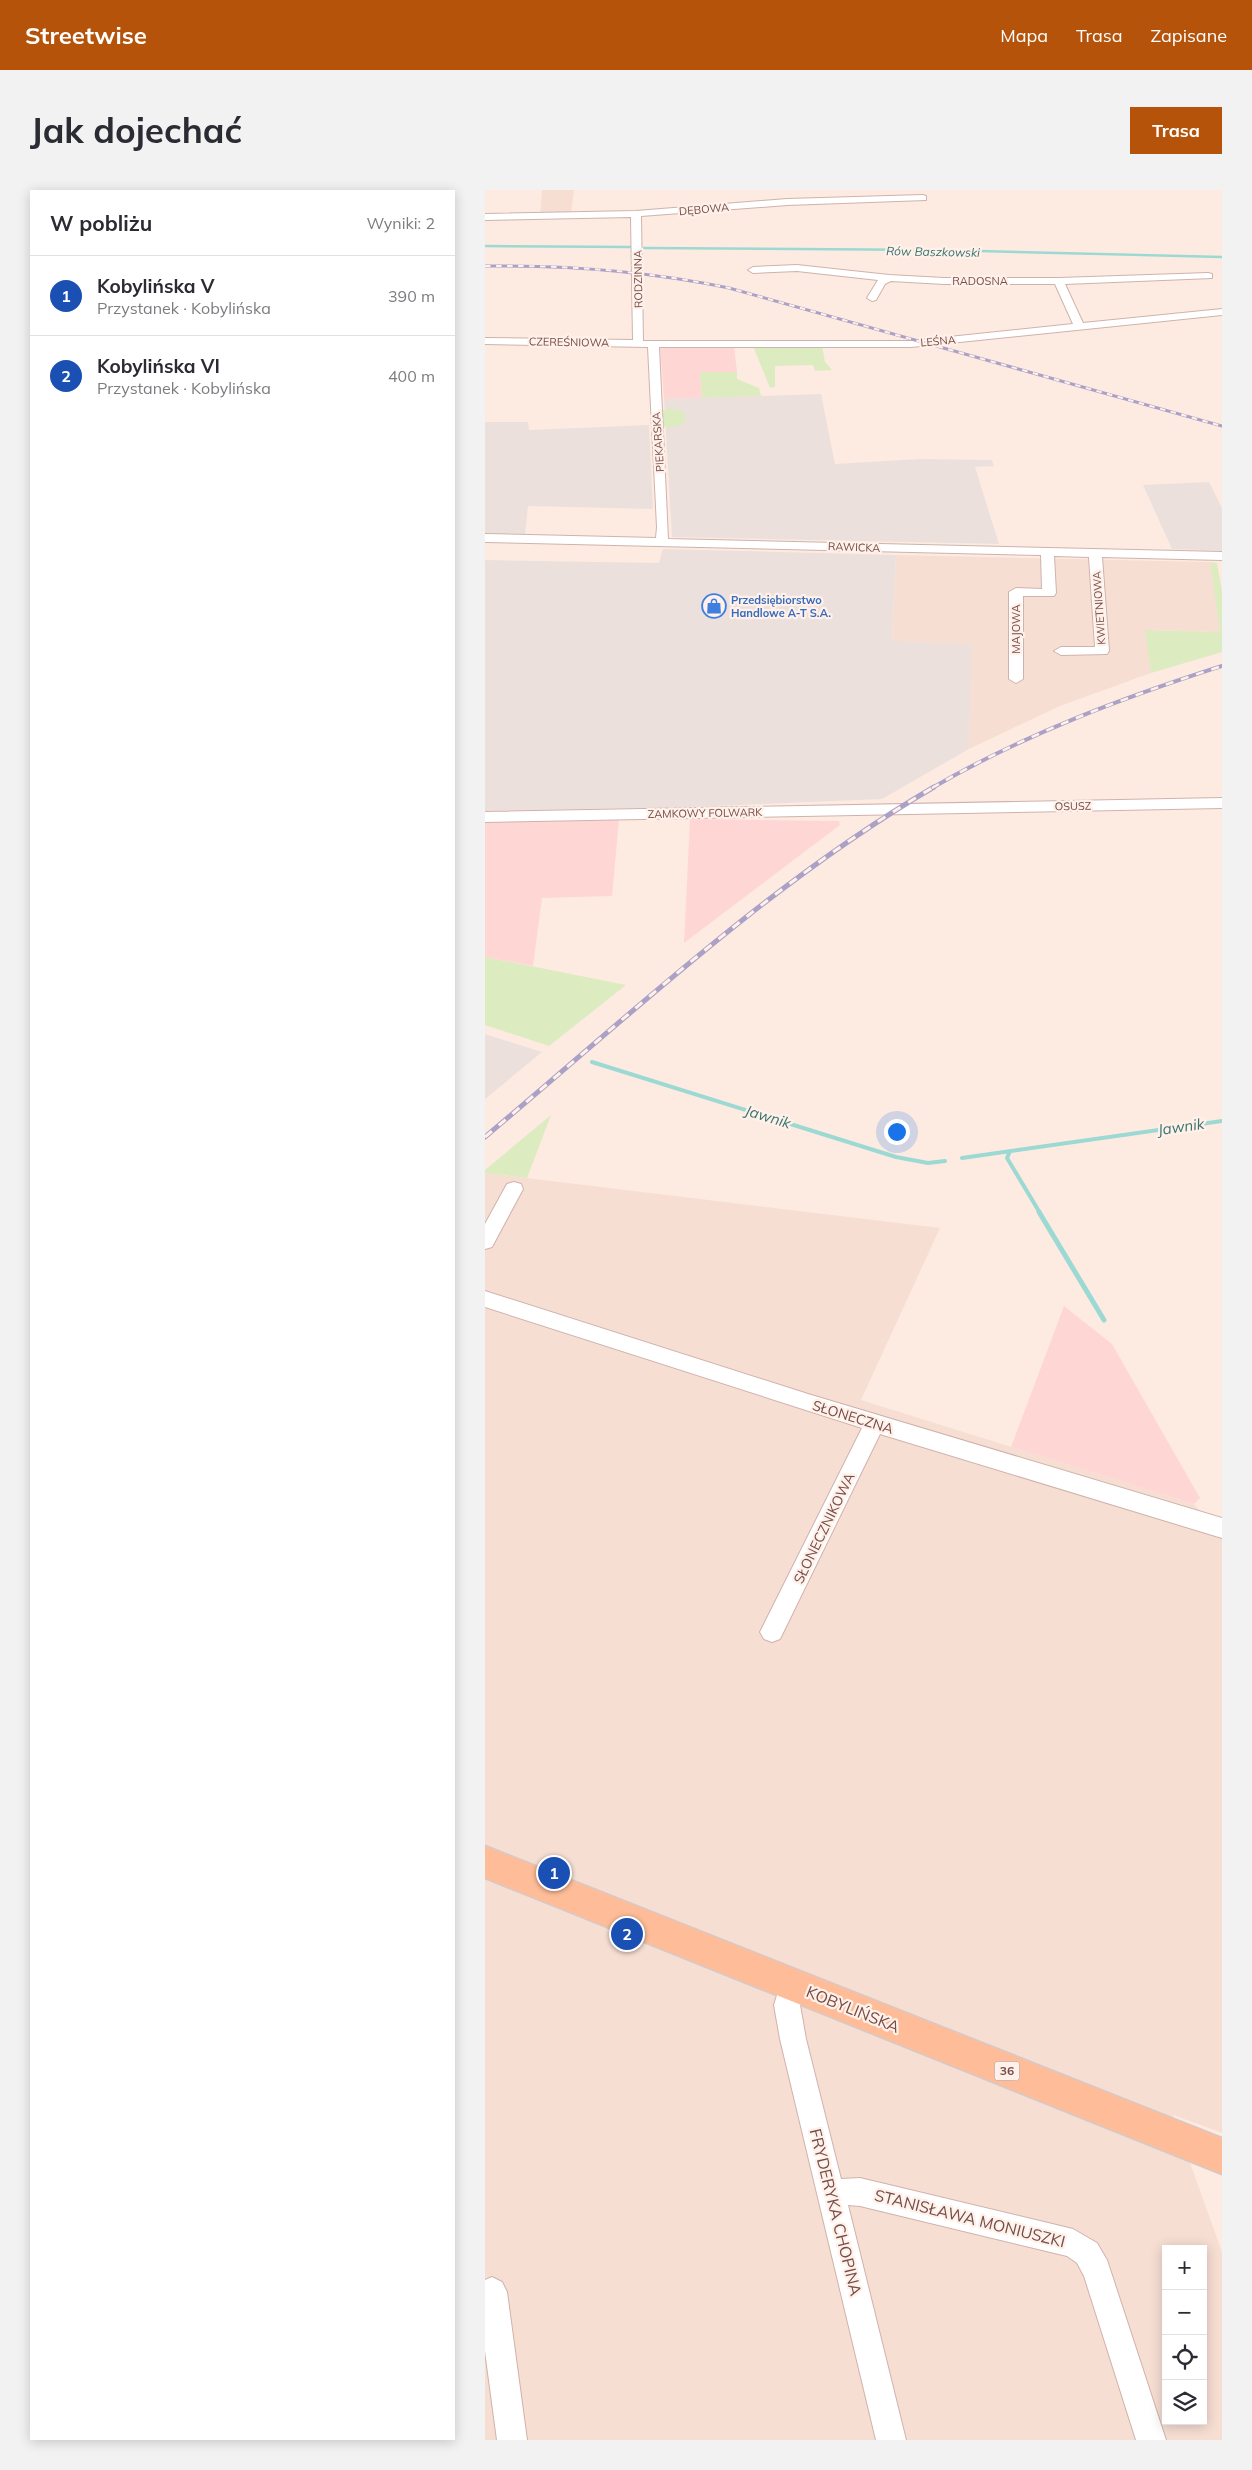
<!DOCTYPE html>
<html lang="pl">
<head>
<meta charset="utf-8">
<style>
  :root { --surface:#fff; --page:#f2f2f3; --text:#2b2b33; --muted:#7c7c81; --line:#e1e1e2; --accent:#b45309 }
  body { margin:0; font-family:Mulish,sans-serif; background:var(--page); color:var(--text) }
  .controls { position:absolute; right:15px; bottom:15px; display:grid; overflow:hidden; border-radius:0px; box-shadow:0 2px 12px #0003 }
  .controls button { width:45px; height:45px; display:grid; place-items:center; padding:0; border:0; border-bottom:1px solid var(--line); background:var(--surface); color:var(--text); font:25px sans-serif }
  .you { position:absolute; left:411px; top:941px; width:18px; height:18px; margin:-12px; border:4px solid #fff; border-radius:50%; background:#1a73e8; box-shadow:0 0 0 8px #1a73e833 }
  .badge { display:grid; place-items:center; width:32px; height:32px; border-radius:50%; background:var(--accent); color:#fff; font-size:16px; font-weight:700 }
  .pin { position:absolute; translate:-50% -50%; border:2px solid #fff; box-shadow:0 1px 5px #0006 }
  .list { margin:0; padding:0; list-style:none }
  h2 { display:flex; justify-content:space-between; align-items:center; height:65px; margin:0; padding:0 20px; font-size:21px }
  h2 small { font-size:16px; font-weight:400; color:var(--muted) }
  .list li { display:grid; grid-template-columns:32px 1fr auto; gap:15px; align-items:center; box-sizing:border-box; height:80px; padding:0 20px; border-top:1px solid var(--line) }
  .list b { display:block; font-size:19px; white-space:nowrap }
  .list p { margin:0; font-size:16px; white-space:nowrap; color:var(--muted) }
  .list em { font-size:16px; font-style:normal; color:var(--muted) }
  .icon { flex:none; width:28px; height:28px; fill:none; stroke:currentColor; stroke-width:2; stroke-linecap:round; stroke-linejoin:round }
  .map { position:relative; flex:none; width:737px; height:2250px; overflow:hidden; border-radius:0px }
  header { display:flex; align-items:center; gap:30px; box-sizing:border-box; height:70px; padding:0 25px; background:var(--accent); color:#fff }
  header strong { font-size:24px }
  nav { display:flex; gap:28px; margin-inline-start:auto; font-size:18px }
  .intro { display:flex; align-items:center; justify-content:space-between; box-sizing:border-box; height:120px; padding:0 30px }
  h1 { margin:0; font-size:35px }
  .button { padding:12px 22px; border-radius:0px; background:var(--accent); color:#fff; font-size:18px; font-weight:700 }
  main { display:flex; gap:30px; padding:0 30px }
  aside { flex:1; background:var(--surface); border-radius:0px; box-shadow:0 2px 12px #0003 }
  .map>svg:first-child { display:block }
  .residential { fill:#f7ded3; fill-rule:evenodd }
  .commercial { fill:#fed7d5 }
  .industrial { fill:#ece0dd }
  .green { fill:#ddebc0 }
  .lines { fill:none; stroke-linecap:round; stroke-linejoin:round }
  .stream-far2 { stroke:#9cd9d3; stroke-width:2.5 }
  .stream-far1 { stroke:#9cd9d3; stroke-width:4 }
  .stream { stroke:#9cd9d3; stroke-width:5 }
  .minor-casing { stroke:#d0b2ac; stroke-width:2 }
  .major-casing { stroke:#d6c9c8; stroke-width:3 }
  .minor { fill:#fff; fill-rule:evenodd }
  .major { fill:#febd98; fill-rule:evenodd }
  .rail-far2-casing { stroke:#aba1c6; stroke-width:3 }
  .rail-far1-casing { stroke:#aba1c6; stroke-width:4 }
  .rail-casing { stroke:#aba1c6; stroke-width:5 }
  .rail-far2 { stroke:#fff1e9; stroke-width:2; stroke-dasharray:5.5; stroke-linecap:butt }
  .rail-far1 { stroke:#fff1e9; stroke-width:2.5; stroke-dasharray:8; stroke-linecap:butt }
  .rail { stroke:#fff1e9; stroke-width:3; stroke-dasharray:9; stroke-linecap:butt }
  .labels { text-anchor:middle; stroke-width:4.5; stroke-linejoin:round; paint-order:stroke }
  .far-street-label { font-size:11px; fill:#754c48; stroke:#fff1e9 }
  .far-shop-label { font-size:11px; font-weight:bold; fill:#366cbe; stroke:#fff1e9; text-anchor:start }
  .far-water-label { font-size:12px; font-style:italic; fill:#38746f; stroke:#fff1e9 }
  .shield { fill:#fff1e9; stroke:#9e7e78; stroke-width:1 }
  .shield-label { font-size:12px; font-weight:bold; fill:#754c48 }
  .street-label { font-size:14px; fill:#754c48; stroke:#fff1e9 }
  .water-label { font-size:15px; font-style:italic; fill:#38746f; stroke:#fff1e9 }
  .near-street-label { font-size:16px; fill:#754c48; stroke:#fff1e9 }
</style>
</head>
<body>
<header>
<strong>Streetwise</strong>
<nav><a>Mapa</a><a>Trasa</a><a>Zapisane</a></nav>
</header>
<div class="intro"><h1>Jak dojechać</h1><a class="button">Trasa</a></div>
<main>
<aside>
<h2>W pobliżu<small>Wyniki: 2</small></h2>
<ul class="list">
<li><span class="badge" style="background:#1a4fb4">1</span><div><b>Kobylińska V</b><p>Przystanek · Kobylińska</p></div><em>390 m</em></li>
<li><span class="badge" style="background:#1a4fb4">2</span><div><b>Kobylińska VI</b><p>Przystanek · Kobylińska</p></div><em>400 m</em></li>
</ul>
</aside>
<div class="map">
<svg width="737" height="2250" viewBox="0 0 737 2250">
  <rect width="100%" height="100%" fill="#fdebe2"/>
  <!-- residential -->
  <path class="residential" d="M57 0H89L86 24 55 25Z
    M411 365 725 372 736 442 661 440 666 483 575 516 484 559 486 454 407 452Z
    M0 983 455 1038 376 1210 709 1314 737 1346V1943L688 1925 737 2062V2250H0ZM681 2059H718V2231H681Z"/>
  <!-- commercial -->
  <path class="commercial" d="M249 156 252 182H215L217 208 179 209 175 157Z
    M205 629 354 631 355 635 199 753Z
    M134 630 127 706 57 708 48 776 0 767V632Z
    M579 1116 627 1154 715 1308 709 1314 526 1257Z"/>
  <!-- industrial -->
  <path class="industrial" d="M336 204 350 274 435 269 507 270 509 276 490 277 514 354 187 347 179 209Z
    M0 232H43L44 240 164 235 168 319 43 316 40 344 0 343Z
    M724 292 737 318V361L687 359 658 295Z
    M178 359 411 365 407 451 487 454 484 559 397 609 205 617 0 621V370L174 373Z
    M0 844 57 862 0 909Z"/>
  <!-- green -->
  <path class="green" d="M268 156H337L340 172 347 180 330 181 328 175 290 176V197L285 198Z
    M215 182H252V189L274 198 276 206 217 208Z
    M184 218 200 222V233L185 238 176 236 175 221Z
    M725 372 732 373 737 401V462L666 483 660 440 735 442Z
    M0 767 141 795 64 856 0 835Z
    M66 925 42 988 0 983V980Z"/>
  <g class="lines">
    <!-- stream-far2 -->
    <path class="stream-far2" d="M0 56 146 57
      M159 58 455 60 737 67"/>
    <!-- stream-far1 -->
    <path class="stream-far1" d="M107 872 411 967 443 973 460 971
      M525 961 522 968 555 1023
      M477 968 737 931"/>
    <!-- stream -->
    <path class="stream" d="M554 1022 619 1130"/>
    <!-- minor casing -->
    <g class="minor-casing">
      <path id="minor" d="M438 5 441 6V10L302 15 156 26 158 151H426L588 134 570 94H459L406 91 400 94 391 110 387 111 382 108 393 90 312 81 268 83 263 80 268 77 312 75 404 85 459 88H574L723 83 727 84V88L580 94 598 133 737 119V125L426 157H174L183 349 737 362V370L617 367 624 461 622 464 576 465 569 461 576 457H610L604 367 569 366 571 403 569 406H538V489L531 493 524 489V402L531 398 557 399 556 365 0 352V344L171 348 172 337 163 157 0 154V148L148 150 146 27 0 30V24L151 21 302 9Z
        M737 608V618L0 632V622Z
        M29 992 36 994 38 999 7 1057 0 1059V1034L22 994Z
        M0 1101 323 1204 737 1328V1348L395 1244 295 1449 287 1452 279 1449 275 1442 377 1238 0 1117Z
        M307 1782 316 1786 320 1795 315 1815 321 1849 356 1989 375 1988 588 2039 612 2053 622 2070 681 2250H651L599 2086 592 2073 582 2066 375 2016 363 2015 421 2250H391L295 1849 289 1815 298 1786Z
        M7 2087 17 2092 22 2102 42 2250H12L0 2161V2090Z"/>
    </g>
    <!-- major casing -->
    <g class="major-casing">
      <path id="major" d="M0 1656 737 1948V1984L0 1688Z"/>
    </g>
    <!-- minor -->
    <use href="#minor" class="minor"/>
    <!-- major -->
    <use href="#major" class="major"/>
    <!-- rail-far2 casing -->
    <g class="rail-far2-casing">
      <path id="rail-far2" d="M0 76C83 75 163 81 244 98L737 236"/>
    </g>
    <!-- rail-far1 casing -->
    <g class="rail-far1-casing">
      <path id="rail-far1" d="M447 598C538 545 637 508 737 476"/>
    </g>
    <!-- rail casing -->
    <g class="rail-casing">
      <path id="rail" d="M0 947C144 826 286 692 449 597"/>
    </g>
    <!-- rail-far2 -->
    <use href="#rail-far2" class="rail-far2"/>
    <!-- rail-far1 -->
    <use href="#rail-far1" class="rail-far1"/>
    <!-- rail -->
    <use href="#rail" class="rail"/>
  </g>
  <!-- icons -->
  <defs>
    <g id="shop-ring" transform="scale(1.25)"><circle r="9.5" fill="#fff1e9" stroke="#3f7fe0" stroke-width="1.5"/><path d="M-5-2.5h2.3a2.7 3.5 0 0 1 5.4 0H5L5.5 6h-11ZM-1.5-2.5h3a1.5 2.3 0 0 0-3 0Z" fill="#3f7fe0"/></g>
  </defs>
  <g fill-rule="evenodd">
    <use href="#shop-ring" x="229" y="416"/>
  </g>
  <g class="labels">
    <!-- far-street labels -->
    <g class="far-street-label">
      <text transform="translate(219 19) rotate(-5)" y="4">DĘBOWA</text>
      <text transform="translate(153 89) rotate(-91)" y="4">RODZINNA</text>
      <text x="495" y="95">RADOSNA</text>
      <text transform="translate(453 151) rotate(-5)" y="4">LEŚNA</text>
      <text transform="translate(84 152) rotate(1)" y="4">CZEREŚNIOWA</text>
      <text transform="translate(173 252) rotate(-94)" y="4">PIEKARSKA</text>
      <text transform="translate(369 357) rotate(2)" y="4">RAWICKA</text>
      <text transform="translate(614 418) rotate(-94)" y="4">KWIETNIOWA</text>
      <text transform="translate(531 439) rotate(-90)" y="4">MAJOWA</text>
      <text transform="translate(588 616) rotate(-1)" y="4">OSUSZ</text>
      <text transform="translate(220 623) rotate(-1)" y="4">ZAMKOWY FOLWARK</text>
    </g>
    <!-- far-shop labels -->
    <g class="far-shop-label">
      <text x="246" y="414">Przedsiębiorstwo<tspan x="246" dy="13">Handlowe A-T S.A.</tspan></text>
    </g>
    <!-- far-water labels -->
    <g class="far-water-label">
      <text transform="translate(448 62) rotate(1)" y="4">Rów Baszkowski</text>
    </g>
    <!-- shield labels -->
    <rect class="shield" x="509.5" y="1871.5" width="25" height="19" rx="4"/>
    <g class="shield-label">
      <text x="522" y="1885">36</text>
    </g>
    <!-- street labels -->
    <g class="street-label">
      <text transform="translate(368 1227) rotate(17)" y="5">SŁONECZNA</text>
      <text transform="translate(339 1338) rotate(-64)" y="5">SŁONECZNIKOWA</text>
    </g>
    <!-- water labels -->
    <g class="water-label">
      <text transform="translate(283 927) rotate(17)" y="5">Jawnik</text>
      <text transform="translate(696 937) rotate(-8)" y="5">Jawnik</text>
    </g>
    <!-- near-street labels -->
    <g class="near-street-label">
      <text transform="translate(368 1819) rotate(22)" y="6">KOBYLIŃSKA</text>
      <text transform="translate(351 2022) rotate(76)" y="6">FRYDERYKA CHOPINA</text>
      <text transform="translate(485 2028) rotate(14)" y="6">STANISŁAWA MONIUSZKI</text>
    </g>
  </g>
</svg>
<div class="controls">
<button>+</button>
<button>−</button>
<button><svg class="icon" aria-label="locate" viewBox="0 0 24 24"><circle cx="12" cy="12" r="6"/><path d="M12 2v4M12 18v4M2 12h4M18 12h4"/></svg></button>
<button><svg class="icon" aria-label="layers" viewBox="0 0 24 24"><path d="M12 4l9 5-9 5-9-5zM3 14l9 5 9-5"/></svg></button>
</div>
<div class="you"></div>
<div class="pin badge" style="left:69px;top:1683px;background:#1a4fb4">1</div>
<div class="pin badge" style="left:142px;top:1744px;background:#1a4fb4">2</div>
</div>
</main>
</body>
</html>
